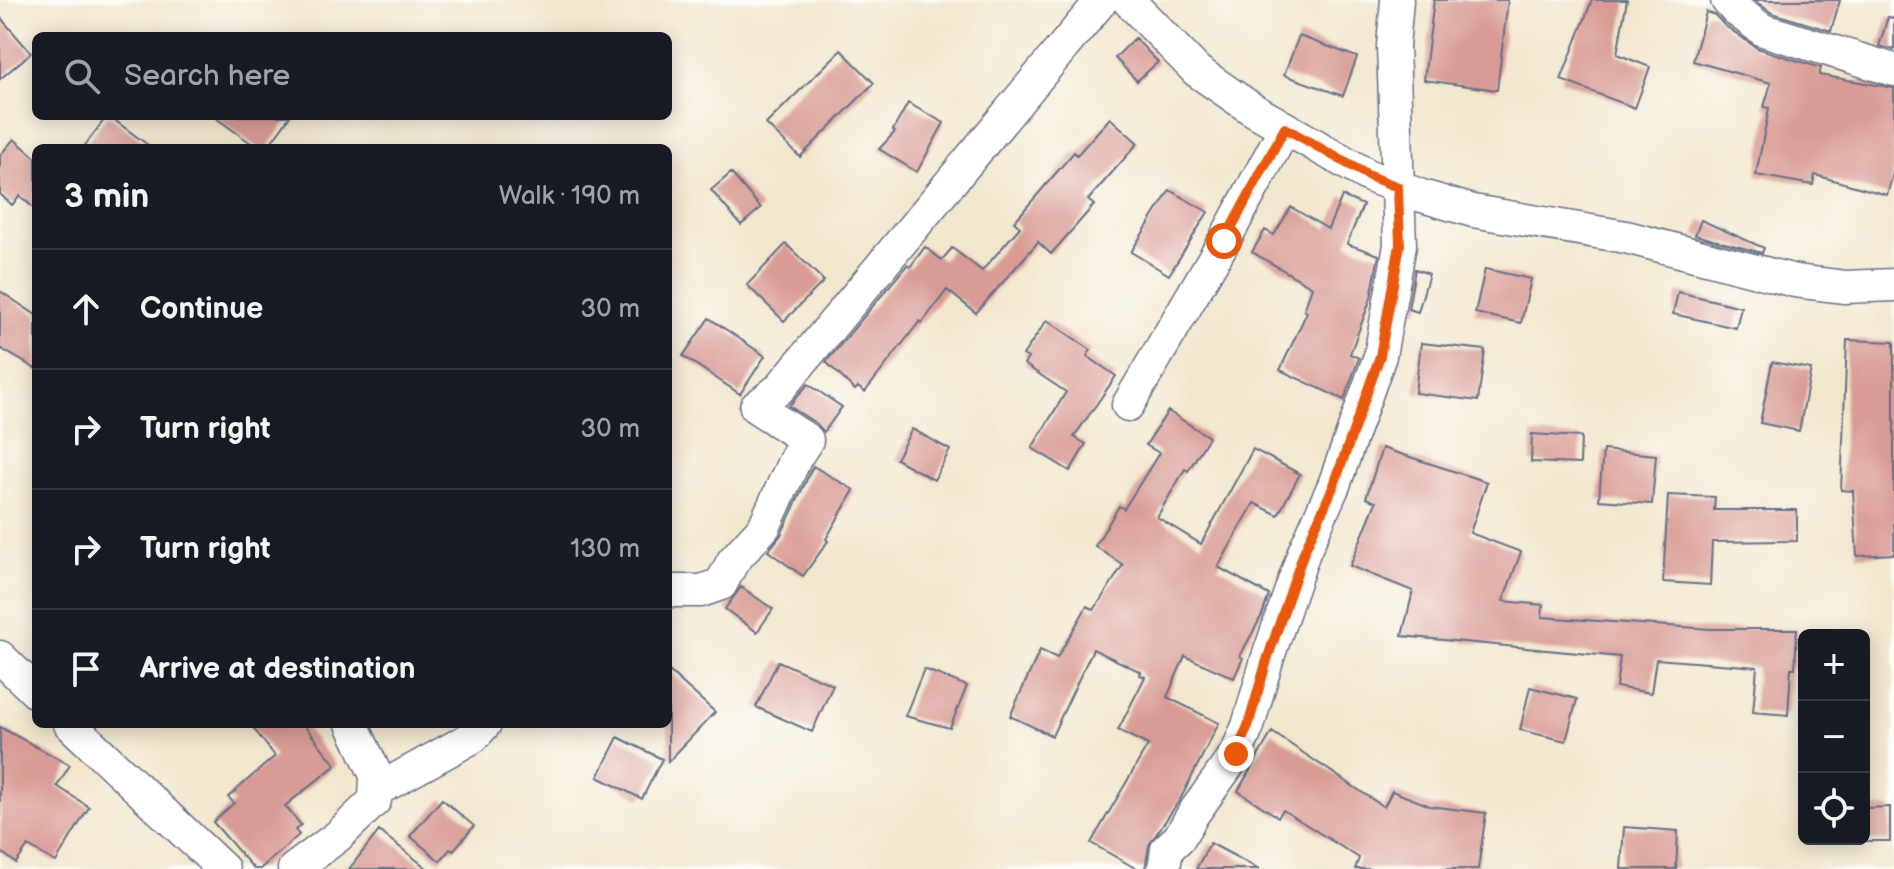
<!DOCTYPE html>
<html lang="en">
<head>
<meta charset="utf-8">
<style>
  :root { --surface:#171b24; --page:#20242c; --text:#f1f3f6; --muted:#9ea1a6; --line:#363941 }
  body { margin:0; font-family:"Balsamiq Sans",sans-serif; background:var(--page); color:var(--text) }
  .controls { position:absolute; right:24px; bottom:24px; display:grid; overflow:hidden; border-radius:12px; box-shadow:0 4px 20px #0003 }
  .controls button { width:72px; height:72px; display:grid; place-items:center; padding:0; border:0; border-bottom:2px solid var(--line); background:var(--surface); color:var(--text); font:40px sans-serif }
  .stop { position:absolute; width:24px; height:24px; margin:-18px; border:6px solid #ea580c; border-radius:50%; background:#fff }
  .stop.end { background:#ea580c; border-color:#fff; box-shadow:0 2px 8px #0008 }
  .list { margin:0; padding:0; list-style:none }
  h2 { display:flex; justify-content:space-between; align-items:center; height:104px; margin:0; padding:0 32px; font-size:34px }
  h2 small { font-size:26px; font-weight:400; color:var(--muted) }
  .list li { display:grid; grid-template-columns:52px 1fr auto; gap:24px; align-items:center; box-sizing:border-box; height:120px; padding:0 32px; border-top:2px solid var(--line) }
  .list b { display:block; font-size:30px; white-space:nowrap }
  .list em { font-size:26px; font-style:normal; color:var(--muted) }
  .icon { flex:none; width:44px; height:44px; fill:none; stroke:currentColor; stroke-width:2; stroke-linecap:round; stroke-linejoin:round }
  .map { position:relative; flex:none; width:1894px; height:869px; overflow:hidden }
  .search { position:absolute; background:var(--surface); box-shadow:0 4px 20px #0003; left:32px; top:32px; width:640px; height:88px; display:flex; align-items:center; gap:20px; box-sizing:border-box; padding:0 28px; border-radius:12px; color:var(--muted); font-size:30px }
  .panel { position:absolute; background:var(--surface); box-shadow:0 4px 20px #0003; left:32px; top:144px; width:640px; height:584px; border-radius:12px }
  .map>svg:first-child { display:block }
  .building { fill:#d99b95 }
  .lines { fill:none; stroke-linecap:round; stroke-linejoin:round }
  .minor-casing { stroke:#666f85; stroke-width:35 }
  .minor { stroke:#fff; stroke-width:32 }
  .route { stroke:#ea580c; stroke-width:10 }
</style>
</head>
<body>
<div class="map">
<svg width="1894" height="869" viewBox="0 0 1894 869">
  <rect width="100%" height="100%" fill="#fdfcf7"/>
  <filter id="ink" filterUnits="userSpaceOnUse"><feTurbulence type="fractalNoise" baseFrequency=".0125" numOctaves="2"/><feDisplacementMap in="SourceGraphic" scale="16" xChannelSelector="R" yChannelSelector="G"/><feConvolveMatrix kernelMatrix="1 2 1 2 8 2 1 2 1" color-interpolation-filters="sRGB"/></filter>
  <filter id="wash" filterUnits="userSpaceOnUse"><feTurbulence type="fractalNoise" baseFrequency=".006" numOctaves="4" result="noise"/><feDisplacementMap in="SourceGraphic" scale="32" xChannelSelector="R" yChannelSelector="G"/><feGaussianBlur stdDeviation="1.8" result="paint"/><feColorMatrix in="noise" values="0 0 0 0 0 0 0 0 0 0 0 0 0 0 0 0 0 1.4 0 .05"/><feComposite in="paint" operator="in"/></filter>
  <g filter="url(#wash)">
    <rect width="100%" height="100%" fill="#f2e6cd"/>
    <g id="blocks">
      <!-- building -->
      <path class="building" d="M1434 0H1508L1497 90 1424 80Z
        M1592 0H1627L1617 54 1650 67 1635 108 1561 80Z
        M1754 0H1840L1831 31 1772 13Z
        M1706 12 1715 15 1724 25 1757 48 1821 68 1819 75 1894 88V170L1887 195 1815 175 1813 185 1756 175 1769 108 1764 107 1771 83 1693 61Z
        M0 17 31 53 0 79Z
        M1888 17 1894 18V50L1879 46Z
        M1299 36 1357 57 1343 96 1284 75Z
        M1135 38 1158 62 1137 81 1115 58Z
        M841 50 874 83 800 157 766 124Z
        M908 103 944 123 917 172 879 149 895 132 893 130Z
        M107 116H109L152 148H83Z
        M213 116H290L267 148H258Z
        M1110 118 1138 143 1088 200 1094 205 1051 254 1038 242 976 313 947 290 922 323 920 321 865 392 858 387 855 390 826 362 907 265 910 267 925 247 942 260 952 248 982 271 1020 227 1014 222 1074 152 1077 155Z
        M14 139 36 158V210L20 196 12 205 0 194V155Z
        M731 173 761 208 741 225 711 190Z
        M1170 190 1208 212 1169 275 1131 252Z
        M1342 196 1363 205 1347 244 1379 255 1371 298 1350 354 1359 358 1344 400 1280 370 1307 312 1304 310 1312 287 1252 252 1265 230 1274 235 1291 207 1328 229Z
        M1701 220 1764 248 1762 253 1695 235Z
        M786 244 824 281 784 321 747 285Z
        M1415 269 1429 274 1418 312 1408 309Z
        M1485 269 1531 279 1521 323 1475 313Z
        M0 291 36 315V369L0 348Z
        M1678 292 1741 307 1736 328 1673 314Z
        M709 318 765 356 740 394 683 356Z
        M1047 320 1091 350 1087 356 1116 376 1074 437 1086 444 1070 471 1032 448 1066 392 1024 364 1028 358 1023 355Z
        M1847 340 1894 342V554L1857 556 1853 491 1841 490Z
        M1421 343 1485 350 1478 401 1415 393Z
        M1772 362 1811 369 1799 431 1760 423Z
        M808 384 842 407 824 432 817 424 789 406Z
        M1168 411 1209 437 1188 471 1185 469 1157 517 1201 544 1253 449 1300 474 1278 515 1254 503 1218 567 1269 595 1262 615 1240 656 1243 658 1234 678 1185 656 1167 697 1219 723 1181 798 1149 845 1145 869H1137L1091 843 1148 745 1118 730 1145 677 1140 675 1141 672 1093 649 1052 736 1010 716 1040 650 1057 658 1087 606 1094 610 1123 565 1095 546 1119 506 1124 509 1159 453 1146 445Z
        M912 429 950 450 934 480 896 459Z
        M1532 434 1581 437 1580 464 1531 462Z
        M1382 448 1487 482 1470 533 1521 552 1503 601 1543 605 1542 617 1711 629H1797L1795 668H1791L1788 715 1753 712 1757 667 1656 659 1651 693 1616 687 1620 657 1402 636 1413 591 1350 566 1376 502 1366 498Z
        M1603 450 1656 455 1652 504 1599 500Z
        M813 466 854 490 826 539 828 541 803 576 768 551 781 535Z
        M1668 495 1715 497 1714 510H1797V541L1712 542 1710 585 1663 582Z
        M741 587 773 609 757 632 725 609Z
        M778 661 833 685 812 732 756 707Z
        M924 669 967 686 950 728 905 716Z
        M668 670 715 712 668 762Z
        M1530 687 1577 699 1566 741 1520 730Z
        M250 724H303L336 765 285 806 301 825 295 830 299 835 260 869H254L213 822 234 803 228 797 275 756Z
        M0 727 70 765 57 786 89 807 56 862 28 846 16 863 0 851Z
        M1272 732 1384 807 1392 791 1430 806 1486 813 1478 869H1355L1359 858 1283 810 1278 817 1238 791Z
        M618 737 662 759 642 799 598 777Z
        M442 799 474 826 453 851 450 849 440 861 410 836Z
        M1890 807V841H1864V808Z
        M1624 827 1678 831 1676 869H1621Z
        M379 831 428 869H349Z
        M1210 843 1259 869H1196Z"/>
    </g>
  </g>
  <g filter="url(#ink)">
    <use href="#blocks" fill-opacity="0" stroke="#666f85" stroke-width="2"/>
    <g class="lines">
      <!-- minor casing -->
      <g class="minor-casing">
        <path id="minor" d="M1128 0 1197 71 1252 109 1369 176 1422 196 1473 211 1626 237 1795 281 1845 287 1894 285
          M1727 0 1736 10 1763 30 1894 70
          M1128 405 1224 241 1285 128
          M668 591H701L721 584 733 561 764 527 796 457 807 440 756 407 779 389 1102 0
          M0 657 36 692
          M70 724 223 869
          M377 790 473 737 485 724
          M294 869 338 836 375 800 376 775 352 724
          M1164 869 1167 849 1179 838 1193 814 1236 754 1248 726 1267 660 1304 552 1334 485 1380 356 1400 245 1393 46 1397 0"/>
      </g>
      <!-- minor -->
      <use href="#minor" class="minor"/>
    </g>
  </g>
  <g class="lines" filter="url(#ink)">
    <!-- route -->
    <path class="route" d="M1224 241 1285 128 1369 176 1398 187 1400 245 1380 356 1334 485 1304 552 1267 660 1248 726 1236 754"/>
  </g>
</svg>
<div class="controls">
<button>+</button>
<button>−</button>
<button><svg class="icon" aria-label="locate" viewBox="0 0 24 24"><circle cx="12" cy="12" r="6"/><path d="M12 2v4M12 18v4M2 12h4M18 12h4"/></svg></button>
</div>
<div class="stop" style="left:1224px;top:241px"></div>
<div class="stop end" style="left:1236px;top:754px"></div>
<div class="search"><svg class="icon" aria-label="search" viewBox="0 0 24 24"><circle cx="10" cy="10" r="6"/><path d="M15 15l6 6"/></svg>Search here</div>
<section class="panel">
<h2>3 min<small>Walk · 190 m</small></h2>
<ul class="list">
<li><svg class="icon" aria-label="ahead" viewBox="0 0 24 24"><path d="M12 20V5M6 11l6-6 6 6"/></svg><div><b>Continue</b></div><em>30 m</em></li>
<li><svg class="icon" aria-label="right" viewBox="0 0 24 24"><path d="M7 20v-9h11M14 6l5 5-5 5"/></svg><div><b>Turn right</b></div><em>30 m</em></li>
<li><svg class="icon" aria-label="right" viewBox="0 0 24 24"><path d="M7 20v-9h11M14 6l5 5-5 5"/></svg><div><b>Turn right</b></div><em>130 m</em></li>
<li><svg class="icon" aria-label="arrive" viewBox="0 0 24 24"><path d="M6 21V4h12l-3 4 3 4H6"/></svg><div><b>Arrive at destination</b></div></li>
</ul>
</section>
</div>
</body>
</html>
